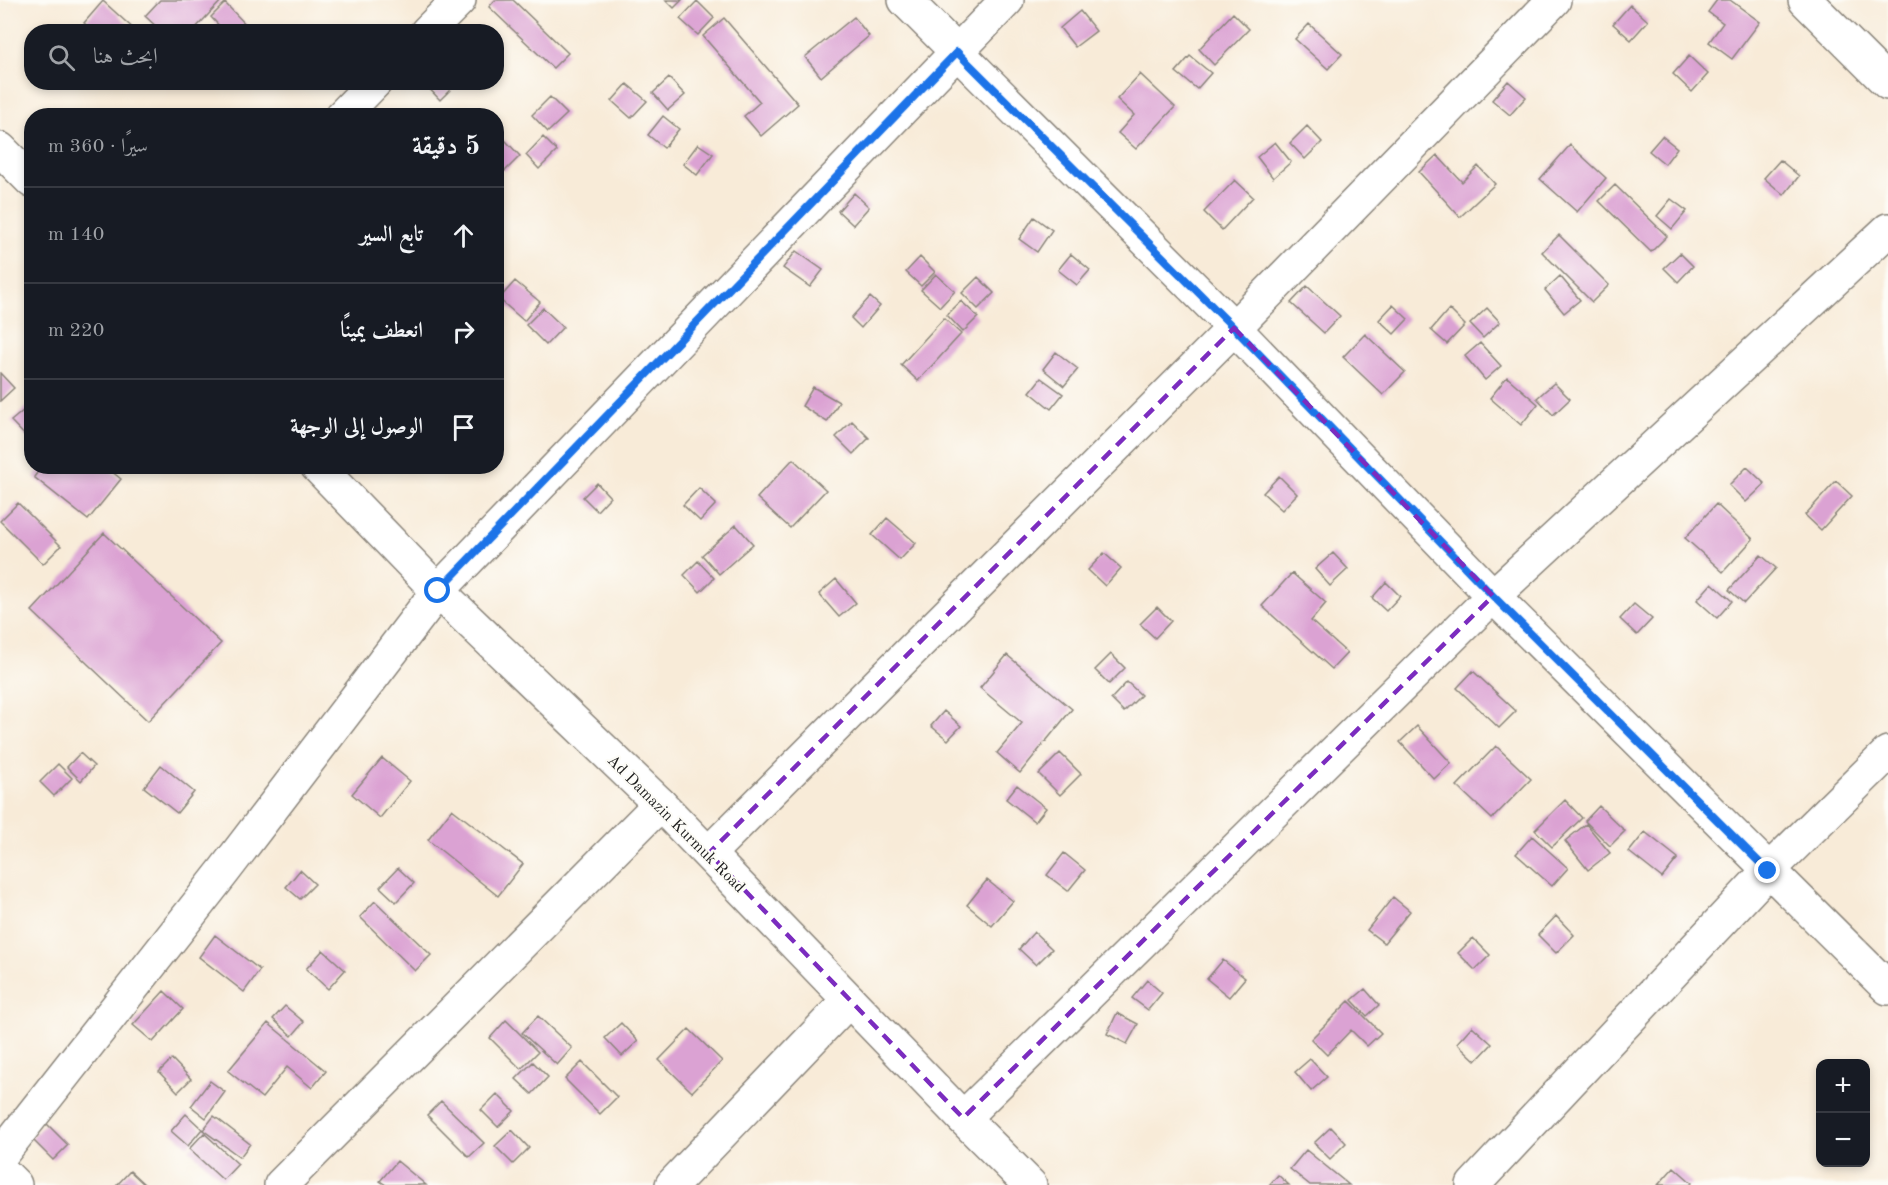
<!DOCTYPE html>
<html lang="ar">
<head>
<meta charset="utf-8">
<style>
  :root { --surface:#171b24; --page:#20242c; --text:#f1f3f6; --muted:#9ea1a6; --line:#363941 }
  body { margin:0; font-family:"Old Standard TT",Amiri,serif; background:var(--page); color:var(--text); direction:rtl }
  .controls { position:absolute; right:18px; bottom:18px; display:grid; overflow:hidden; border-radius:12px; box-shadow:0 3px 9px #0003 }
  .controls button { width:54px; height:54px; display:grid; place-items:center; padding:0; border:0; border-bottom:2px solid var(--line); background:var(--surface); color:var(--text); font:30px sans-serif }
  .stop { position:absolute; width:18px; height:18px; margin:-14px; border:4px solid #1a73e8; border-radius:50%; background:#fff }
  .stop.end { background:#1a73e8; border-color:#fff; box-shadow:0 2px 6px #0008 }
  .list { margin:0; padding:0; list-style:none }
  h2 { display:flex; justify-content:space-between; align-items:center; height:78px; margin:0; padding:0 24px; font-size:26px }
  h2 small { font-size:20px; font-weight:400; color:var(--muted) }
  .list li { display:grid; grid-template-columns:39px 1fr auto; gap:18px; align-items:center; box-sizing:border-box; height:96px; padding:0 24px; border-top:2px solid var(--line) }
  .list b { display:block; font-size:22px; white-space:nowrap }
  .list em { font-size:20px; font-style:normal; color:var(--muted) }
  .icon { flex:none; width:33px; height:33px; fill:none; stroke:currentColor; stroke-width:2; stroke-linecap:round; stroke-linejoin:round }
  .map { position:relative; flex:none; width:1888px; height:1185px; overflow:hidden; direction:ltr }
  .search { position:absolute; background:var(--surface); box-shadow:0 3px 9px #0003; left:24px; top:24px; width:480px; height:66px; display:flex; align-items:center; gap:15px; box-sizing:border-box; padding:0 21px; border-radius:24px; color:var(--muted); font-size:22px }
  .panel { position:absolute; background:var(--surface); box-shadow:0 3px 9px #0003; left:24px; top:108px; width:480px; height:366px; border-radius:24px; direction:rtl }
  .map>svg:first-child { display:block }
  .building { fill:#dba2d3 }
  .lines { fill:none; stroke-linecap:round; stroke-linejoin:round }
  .street-casing { stroke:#8a847a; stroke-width:36 }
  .highway-casing { stroke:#8a847a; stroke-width:36 }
  .street { stroke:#fff; stroke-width:33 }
  .highway { stroke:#fff; stroke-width:33 }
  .route { stroke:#1a73e8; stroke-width:8 }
  .marked { fill:none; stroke:#7b2cbf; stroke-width:4.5; stroke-dasharray:12 8; stroke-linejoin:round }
  .labels { text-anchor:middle; stroke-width:4.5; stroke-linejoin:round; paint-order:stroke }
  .street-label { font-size:16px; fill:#1c1c1c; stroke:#fdfcf7 }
</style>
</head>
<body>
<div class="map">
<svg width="1888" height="1185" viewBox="0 0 1888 1185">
  <rect width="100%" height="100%" fill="#fdfcf7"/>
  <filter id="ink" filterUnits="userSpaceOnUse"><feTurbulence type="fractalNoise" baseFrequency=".0167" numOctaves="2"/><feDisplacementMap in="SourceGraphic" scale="12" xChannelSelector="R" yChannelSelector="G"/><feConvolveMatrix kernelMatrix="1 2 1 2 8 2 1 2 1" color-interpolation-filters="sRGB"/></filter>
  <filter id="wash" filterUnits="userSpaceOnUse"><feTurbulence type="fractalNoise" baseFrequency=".008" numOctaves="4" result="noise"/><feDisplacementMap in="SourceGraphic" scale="24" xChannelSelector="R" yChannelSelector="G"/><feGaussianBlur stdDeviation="1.35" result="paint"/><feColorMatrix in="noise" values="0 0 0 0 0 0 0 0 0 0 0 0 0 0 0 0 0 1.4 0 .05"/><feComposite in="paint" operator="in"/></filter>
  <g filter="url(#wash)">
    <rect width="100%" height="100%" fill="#f8ebd8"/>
    <g id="blocks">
      <!-- building -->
      <path class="building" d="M160 0H222L192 32H162L145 16Z
        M495 0H513L568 53 553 68 489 7Z
        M666 0H682L674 8Z
        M1717 0H1730L1760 22 1732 59 1709 42 1723 23 1708 12Z
        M103 1 137 32H94L84 23Z
        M697 1 714 18 698 35 680 19Z
        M225 3 253 32H225L211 17Z
        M1630 5 1648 21 1631 40 1613 24Z
        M1080 11 1096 31 1075 47 1060 28Z
        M1233 13 1249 29 1214 65 1199 49Z
        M854 17 869 36 821 77 805 57Z
        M724 18 798 104 761 136 744 116 760 102 703 36Z
        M1309 24 1342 54 1328 69 1295 39Z
        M1190 56 1211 73 1197 89 1176 72Z
        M1689 56 1708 74 1692 92 1673 74Z
        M1140 74 1175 107 1136 149 1118 133 1134 115 1117 99Z
        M669 78 685 95 668 110 653 93Z
        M1508 81 1526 97 1510 115 1492 100Z
        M423 82H458L440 100Z
        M627 84 647 101 631 118 612 101Z
        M550 97 567 114 548 132 532 115Z
        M663 116 679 129 664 148 648 135Z
        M1307 126 1322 142 1305 159 1290 143Z
        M1662 136 1677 148 1665 164 1649 151Z
        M543 137 557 151 539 169 526 155Z
        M505 140 520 156 505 171 496 163V148Z
        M1275 142 1291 162 1273 178 1257 157Z
        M698 144 713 154 697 175 683 164Z
        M1570 145 1606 178 1577 212 1540 179Z
        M1437 155 1462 182 1478 166 1495 184 1460 217 1419 172Z
        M1780 160 1799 176 1784 195 1764 178Z
        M1235 180 1253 197 1222 230 1204 212Z
        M1615 185 1667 236 1651 252 1599 201Z
        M854 193 869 207 853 225 838 211Z
        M1671 199 1687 211 1672 229 1657 216Z
        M1034 217 1052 230 1037 252 1019 239Z
        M1559 235 1609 285 1592 302 1542 252Z
        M796 251 823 270 810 287 783 268Z
        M1680 253 1693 266 1678 282 1664 268Z
        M1071 254 1090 270 1077 285 1058 270Z
        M920 257 935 272 921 286 906 272Z
        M936 274 955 291 940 307 921 290Z
        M1560 276 1580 300 1564 313 1545 290Z
        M978 277 994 293 978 309 962 293Z
        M515 281 540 302 524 321 499 299Z
        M1307 286 1340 316 1324 333 1291 303Z
        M870 297 880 306 861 328 851 318Z
        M961 301 978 317 963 332 947 315Z
        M1393 305 1408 319 1394 334 1379 320Z
        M543 308 563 327 546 345 526 325Z
        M1487 308 1500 322 1483 338 1470 324Z
        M1449 309 1465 325 1447 344 1431 330Z
        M944 318 961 334 918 381 901 365Z
        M1365 334 1405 372 1383 395 1343 357Z
        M1480 343 1501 366 1485 380 1465 356Z
        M1056 352 1078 369 1064 386 1043 369Z
        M0 373 14 388 0 401Z
        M1507 377 1538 404 1521 425 1490 398Z
        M1041 378 1063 394 1051 409 1030 392Z
        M1554 383 1570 399 1553 415 1537 398Z
        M813 387 839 402 827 422 802 406Z
        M30 405 32 407V443L11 421Z
        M852 421 869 438 853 454 836 437Z
        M793 459 826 490 790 528 757 498Z
        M42 466H105L121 479 88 520 34 477Z
        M1747 467 1765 484 1746 502 1729 485Z
        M1279 476 1297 494 1282 510 1263 493Z
        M1836 481 1852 496 1821 530 1805 515Z
        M597 483 610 497 597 511 583 497Z
        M699 488 716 504 700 521 683 505Z
        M18 503 61 546 43 564 0 521Z
        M1716 504 1753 539 1723 572 1685 538Z
        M887 518 916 543 900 560 872 535Z
        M736 525 753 544 719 574 702 555Z
        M104 533 221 643 148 721 32 611Z
        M1104 553 1121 568 1105 586 1088 570Z
        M1333 553 1348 569 1330 586 1315 569Z
        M1761 555 1776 568 1744 603 1729 590Z
        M698 561 714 578 700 592 684 575Z
        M1292 573 1326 603 1311 621 1347 653 1332 669 1262 606Z
        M836 579 856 603 839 617 819 594Z
        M1386 582 1400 596 1386 611 1372 598Z
        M1712 583 1732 601 1717 618 1697 600Z
        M1634 604 1652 619 1637 635 1620 619Z
        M1157 607 1171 621 1155 638 1140 624Z
        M1111 654 1125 668 1109 684 1095 670Z
        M1007 655 1072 709 1020 773 997 753 1022 723 980 688Z
        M1473 671 1516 711 1499 728 1457 688Z
        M1127 682 1141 695 1124 712 1111 699Z
        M944 711 961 726 948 740 931 726Z
        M1417 726 1451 763 1434 779 1400 742Z
        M1496 746 1531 779 1492 819 1457 786Z
        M80 753 94 766 81 781 67 767Z
        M1060 753 1081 774 1060 795 1039 774Z
        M382 758 410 781 380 818 352 794Z
        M58 764 72 778 54 796 40 782Z
        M161 765 194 792 177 813 144 787Z
        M1017 785 1046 808 1035 822 1006 799Z
        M1565 800 1582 818 1552 847 1535 830Z
        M1599 806 1625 831 1610 846 1585 821Z
        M452 809 523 864 498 896 428 840Z
        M1586 824 1610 853 1588 870 1565 841Z
        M1645 832 1678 858 1662 878 1629 852Z
        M1532 836 1568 868 1552 886 1516 854Z
        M1064 853 1085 870 1068 891 1047 875Z
        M398 868 414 883 396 902 380 887Z
        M300 870 315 884 300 899 286 887Z
        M987 880 1013 901 992 926 967 905Z
        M1393 897 1410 911 1384 943 1367 930Z
        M375 901 431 955 415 971 360 917Z
        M1556 916 1574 935 1556 953 1538 935Z
        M1034 932 1052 949 1036 965 1019 949Z
        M215 935 260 970 244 992 199 957Z
        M1473 938 1490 955 1475 970 1458 953Z
        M323 950 345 970 328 989 306 969Z
        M1223 960 1245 978 1229 997 1207 979Z
        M1147 980 1162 993 1148 1010 1132 998Z
        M1365 989 1379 1005 1367 1016 1352 1000Z
        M164 991 183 1009 153 1042 133 1025Z
        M1349 1001 1381 1033 1367 1046 1351 1030 1327 1055 1311 1039Z
        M285 1006 304 1022 292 1036 273 1019Z
        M1117 1013 1138 1024 1127 1044 1107 1034Z
        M538 1016 572 1048 557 1065 522 1033Z
        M506 1020 538 1052 521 1069 490 1038Z
        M268 1023 326 1071 312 1088 287 1067 262 1098 228 1071Z
        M621 1023 638 1041 622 1056 605 1038Z
        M1472 1026 1492 1044 1476 1061 1457 1043Z
        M689 1029 722 1061 692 1092 659 1060Z
        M172 1059 191 1079 178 1092 159 1072Z
        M1310 1059 1327 1077 1311 1091 1295 1072Z
        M533 1062 548 1077 532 1094 516 1079Z
        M582 1062 617 1097 600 1114 565 1079Z
        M210 1081 225 1092 206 1118 191 1106Z
        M497 1094 514 1111 498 1127 481 1110Z
        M441 1101 484 1143 469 1157 427 1115Z
        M186 1114 202 1129 188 1146 171 1131Z
        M214 1116 250 1144 240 1157 203 1130Z
        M46 1123 68 1145 53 1160 31 1138Z
        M1331 1127 1346 1143 1330 1159 1314 1143Z
        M512 1130 529 1148 513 1164 495 1146Z
        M204 1133 238 1164 223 1180 189 1149Z
        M1306 1150 1349 1185H1310L1290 1169Z
        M397 1161 426 1185H386L380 1181Z
        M1674 1167 1692 1183 1690 1185H1658Z
        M130 1171 145 1185H117Z
        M1278 1175 1289 1185H1269Z"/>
    </g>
  </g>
  <g filter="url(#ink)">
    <use href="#blocks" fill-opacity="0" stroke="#8a847a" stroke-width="1.5"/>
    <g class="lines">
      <!-- street casing -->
      <g class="street-casing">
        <path id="street" d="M905 0 1234 328 1493 596 1888 988
          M1805 0 1888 83
          M427 32 459 0
          M342 116 375 82
          M709 853 1234 328 1554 0
          M963 1118 1493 596 1888 230
          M0 1156 224 871 438 591 1007 0
          M0 1170 15 1185
          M281 1185 660 804
          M672 1185 849 1000
          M1473 1185 1768 871 1888 753"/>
      </g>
      <!-- highway casing -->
      <g class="highway-casing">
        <path id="highway" d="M0 149 32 181
          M317 466 438 591 660 804 963 1118 1030 1185"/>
      </g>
      <!-- street -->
      <use href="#street" class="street"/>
      <!-- highway -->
      <use href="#highway" class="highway"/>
    </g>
  </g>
  <g class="lines" filter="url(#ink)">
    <!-- route -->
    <path class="route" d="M438 591 957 52 1234 328 1493 596 1768 871"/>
  </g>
  <!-- marked area -->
  <path class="marked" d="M1234 328 1493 596 963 1118 709 853Z"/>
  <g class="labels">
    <!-- street labels -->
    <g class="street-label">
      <text transform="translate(677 823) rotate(45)" y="6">Ad Damazin Kurmuk Road</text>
    </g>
  </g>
</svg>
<div class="controls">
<button>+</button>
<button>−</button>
</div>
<div class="stop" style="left:438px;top:591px"></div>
<div class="stop end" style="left:1768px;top:871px"></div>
<div class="search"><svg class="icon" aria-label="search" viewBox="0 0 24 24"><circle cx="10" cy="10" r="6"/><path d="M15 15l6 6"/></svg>ابحث هنا</div>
<section class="panel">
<h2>5 دقيقة<small>سيرًا · 360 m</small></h2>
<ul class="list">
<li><svg class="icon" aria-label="ahead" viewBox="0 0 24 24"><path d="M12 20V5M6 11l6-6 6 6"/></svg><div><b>تابع السير</b></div><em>140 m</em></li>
<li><svg class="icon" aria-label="right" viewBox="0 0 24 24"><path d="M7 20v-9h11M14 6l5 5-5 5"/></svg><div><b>انعطف يمينًا</b></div><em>220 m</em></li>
<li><svg class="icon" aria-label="arrive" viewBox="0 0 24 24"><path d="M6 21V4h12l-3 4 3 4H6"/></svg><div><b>الوصول إلى الوجهة</b></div></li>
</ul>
</section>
</div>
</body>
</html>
